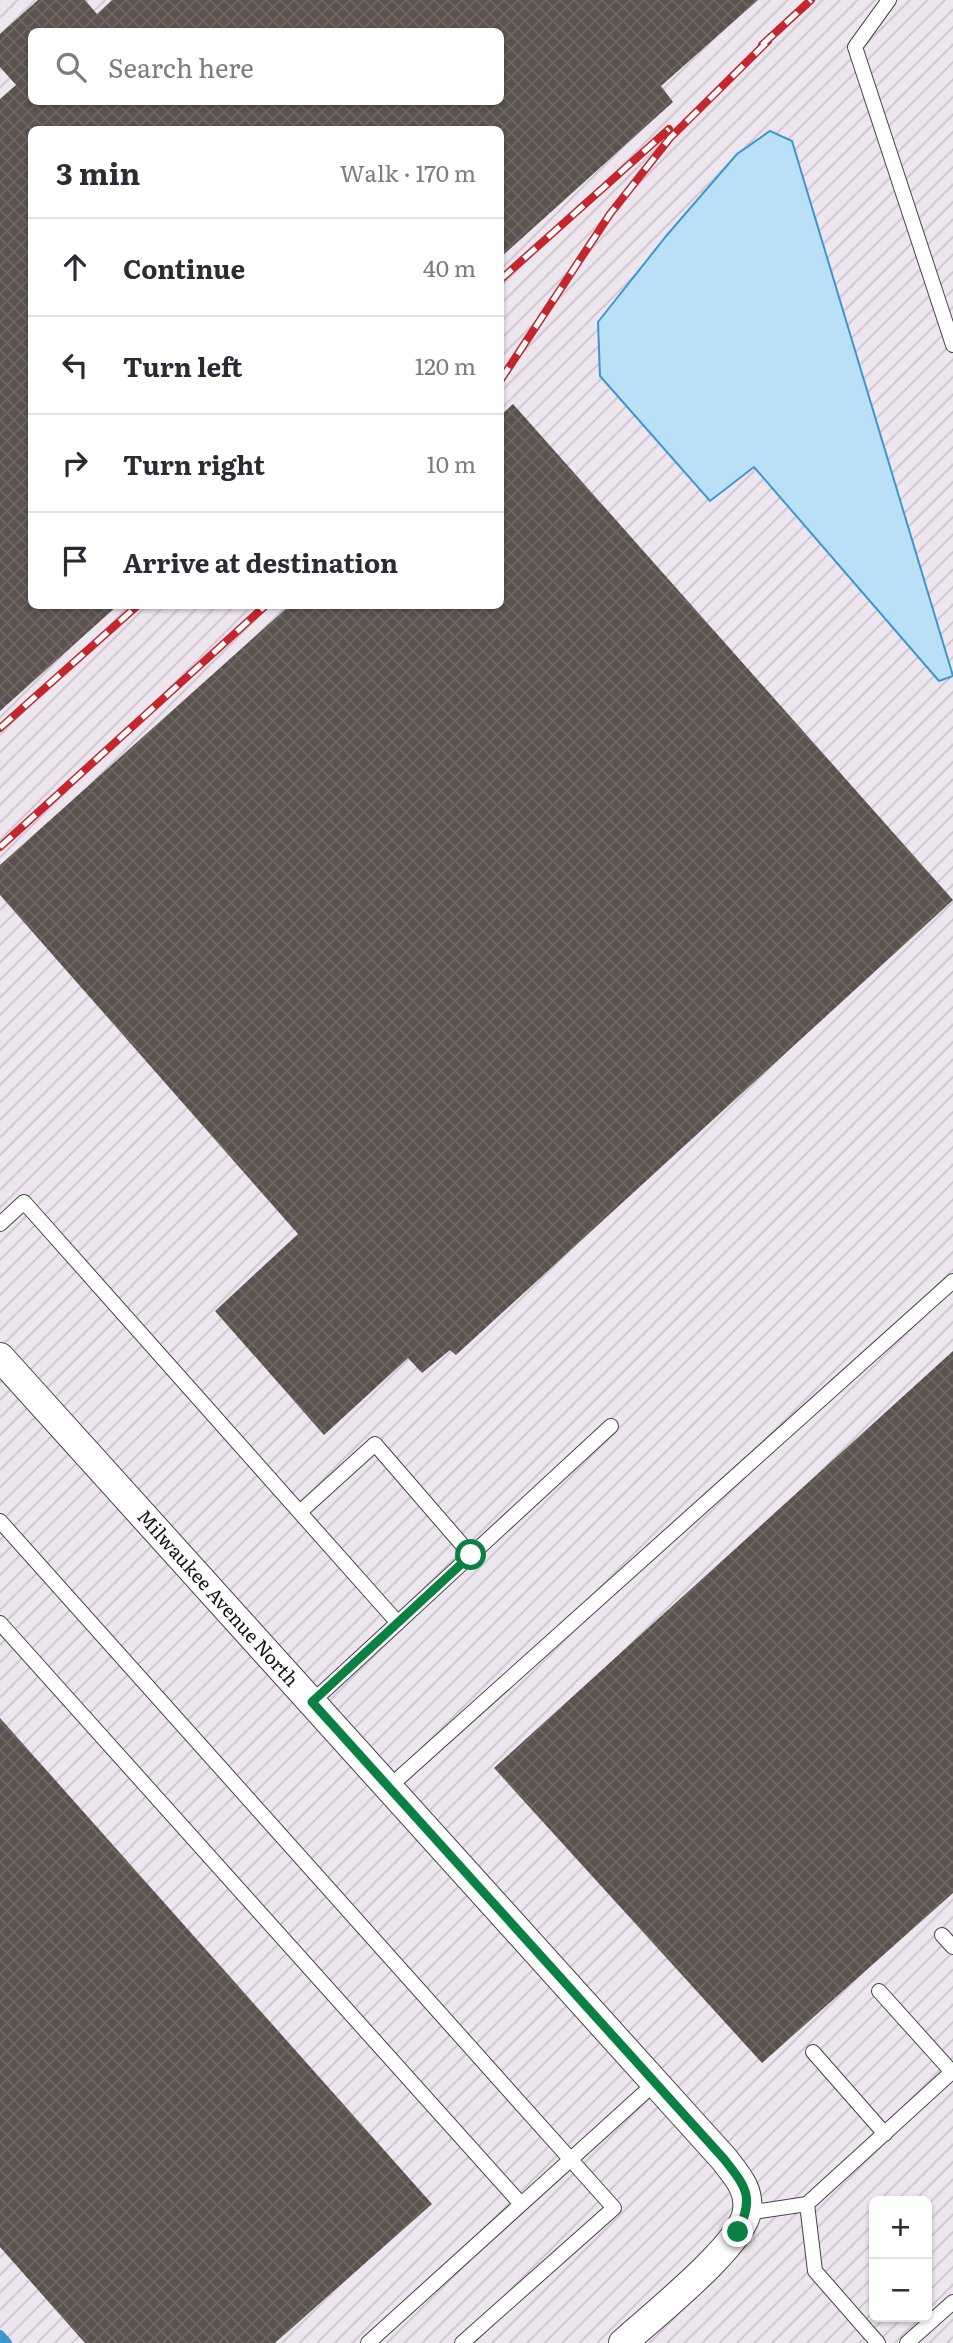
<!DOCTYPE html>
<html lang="en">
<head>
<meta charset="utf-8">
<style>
  :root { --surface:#fff; --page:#f7f7f7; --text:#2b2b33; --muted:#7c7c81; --line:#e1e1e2 }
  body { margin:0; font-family:Literata,serif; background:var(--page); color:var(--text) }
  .controls { position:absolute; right:21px; bottom:21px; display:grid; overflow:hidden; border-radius:10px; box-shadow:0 2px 5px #0004 }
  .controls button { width:63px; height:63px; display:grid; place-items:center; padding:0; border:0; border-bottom:2px solid var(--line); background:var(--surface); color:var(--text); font:35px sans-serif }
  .stop { position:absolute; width:21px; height:21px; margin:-16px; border:5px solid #0b8043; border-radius:50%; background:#fff }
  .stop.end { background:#0b8043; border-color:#fff; box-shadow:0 2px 7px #0008 }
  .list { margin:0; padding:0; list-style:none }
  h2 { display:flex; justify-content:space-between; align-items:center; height:91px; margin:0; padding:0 28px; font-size:30px }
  h2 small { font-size:23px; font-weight:400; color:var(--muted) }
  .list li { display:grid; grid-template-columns:46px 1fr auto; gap:21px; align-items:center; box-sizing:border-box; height:98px; padding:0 28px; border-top:2px solid var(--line) }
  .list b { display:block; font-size:26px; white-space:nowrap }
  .list em { font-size:23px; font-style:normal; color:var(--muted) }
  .icon { flex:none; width:38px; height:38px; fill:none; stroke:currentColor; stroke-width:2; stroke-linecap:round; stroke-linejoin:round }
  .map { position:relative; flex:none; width:953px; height:2343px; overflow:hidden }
  .search { position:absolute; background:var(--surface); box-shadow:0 2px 5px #0004; left:28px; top:28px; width:476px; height:77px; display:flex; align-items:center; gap:18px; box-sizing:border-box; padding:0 24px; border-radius:10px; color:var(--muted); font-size:26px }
  .panel { position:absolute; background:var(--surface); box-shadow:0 2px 5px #0004; left:28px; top:126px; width:476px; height:483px; border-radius:10px }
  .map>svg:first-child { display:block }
  .industrial { fill:url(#industrial-furrows); fill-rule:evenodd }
  .water { fill:#b9e0f7; stroke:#3f96cf; stroke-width:2 }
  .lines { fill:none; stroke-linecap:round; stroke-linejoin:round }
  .stream { stroke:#3f96cf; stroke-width:10 }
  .building { fill:url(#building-cross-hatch); fill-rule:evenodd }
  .service-casing { stroke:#444; stroke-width:16 }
  .minor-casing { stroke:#444; stroke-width:30 }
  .service { stroke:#fff; stroke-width:14 }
  .minor { stroke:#fff; stroke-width:28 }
  .rail-casing { stroke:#c4262e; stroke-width:8 }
  .rail { stroke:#fff; stroke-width:5; stroke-dasharray:16; stroke-linecap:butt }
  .route { stroke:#0b8043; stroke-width:9 }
  .labels { text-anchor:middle; stroke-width:7; stroke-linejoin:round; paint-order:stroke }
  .street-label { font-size:19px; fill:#111; stroke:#fff }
</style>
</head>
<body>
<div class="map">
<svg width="953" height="2343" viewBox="0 0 953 2343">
  <defs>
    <pattern id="industrial-furrows" width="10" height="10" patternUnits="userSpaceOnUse" patternTransform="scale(1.75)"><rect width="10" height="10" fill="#eee6ef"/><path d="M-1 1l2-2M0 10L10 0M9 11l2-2" fill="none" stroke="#cbc4cc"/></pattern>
    <pattern id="building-cross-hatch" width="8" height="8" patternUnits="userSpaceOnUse" patternTransform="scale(1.75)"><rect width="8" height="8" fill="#5a524d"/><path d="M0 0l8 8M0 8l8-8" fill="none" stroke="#6d6662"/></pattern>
  </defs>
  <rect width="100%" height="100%" fill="#fffdf5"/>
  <!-- industrial -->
  <path class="industrial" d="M0 0H953V2343H0ZM32 32H500V102H32ZM32 130H500V606H32ZM874 2201H927V2317H874Z"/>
  <!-- water -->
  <path class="water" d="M770 131 792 141 953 676 939 681 754 467 710 501 600 376 598 322 667 235 737 154Z"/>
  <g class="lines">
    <!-- stream -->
    <path class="stream" d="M0 2335 7 2343"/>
  </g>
  <!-- building -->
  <path class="building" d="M38 0H85L97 14 112 0H758L661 86 673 102 500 258V130H32V606H117L0 711V99L16 85 0 67V34ZM32 32H500V102H32Z
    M513 404 953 900 456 1355 450 1350 422 1373 408 1358 324 1435 215 1311 298 1234 0 895V865L289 606H500V416Z
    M953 1351V1893L762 2063 494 1768Z
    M0 1718 432 2204 275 2343H85L0 2247Z"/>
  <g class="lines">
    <!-- service casing -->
    <g class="service-casing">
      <path id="service" d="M889 0 855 47 953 345
        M0 1224 24 1202 398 1623
        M300 1512 375 1444 471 1555
        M0 1521 614 2208 462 2343
        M0 1623 521 2204
        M312 1702 611 1426
        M389 1787 953 1281
        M942 1935 953 1947
        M879 1991 952 2072
        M813 2052 885 2134
        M747 2213 807 2204
        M368 2343 655 2083
        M878 2343 815 2271 807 2204 953 2071
        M907 2343 953 2302"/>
    </g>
    <!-- minor casing -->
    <g class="minor-casing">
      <path id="minor" d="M0 1357 724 2159C737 2176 750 2189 747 2211 743 2245 650 2318 623 2343"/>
    </g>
    <!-- service -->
    <use href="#service" class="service"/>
    <!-- minor -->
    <use href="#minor" class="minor"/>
    <!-- rail casing -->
    <g class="rail-casing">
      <path id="rail" d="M762 45 811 0
        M500 280 669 129
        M500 381 610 214 670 138 768 41
        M0 728 137 606
        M0 847 265 606"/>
    </g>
    <!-- rail -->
    <use href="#rail" class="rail"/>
  </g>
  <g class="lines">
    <!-- route -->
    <path class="route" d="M471 1555 312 1702 724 2159C747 2188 754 2197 738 2232"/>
  </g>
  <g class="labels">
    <!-- street labels -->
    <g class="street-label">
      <text transform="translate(218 1598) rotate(48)" y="7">Milwaukee Avenue North</text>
    </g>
  </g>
</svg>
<div class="controls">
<button>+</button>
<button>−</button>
</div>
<div class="stop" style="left:471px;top:1555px"></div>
<div class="stop end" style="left:738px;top:2232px"></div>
<div class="search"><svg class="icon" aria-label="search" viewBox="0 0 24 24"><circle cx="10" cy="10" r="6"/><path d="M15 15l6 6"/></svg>Search here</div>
<section class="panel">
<h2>3 min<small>Walk · 170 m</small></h2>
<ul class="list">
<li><svg class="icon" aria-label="ahead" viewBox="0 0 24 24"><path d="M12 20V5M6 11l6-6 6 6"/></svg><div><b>Continue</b></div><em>40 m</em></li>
<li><svg class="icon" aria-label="left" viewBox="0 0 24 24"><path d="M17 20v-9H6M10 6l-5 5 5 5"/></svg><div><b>Turn left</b></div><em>120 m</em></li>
<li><svg class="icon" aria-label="right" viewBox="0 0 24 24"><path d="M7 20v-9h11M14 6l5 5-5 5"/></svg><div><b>Turn right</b></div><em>10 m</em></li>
<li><svg class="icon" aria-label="arrive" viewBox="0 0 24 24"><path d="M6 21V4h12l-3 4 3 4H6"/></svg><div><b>Arrive at destination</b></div></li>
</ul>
</section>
</div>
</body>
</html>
